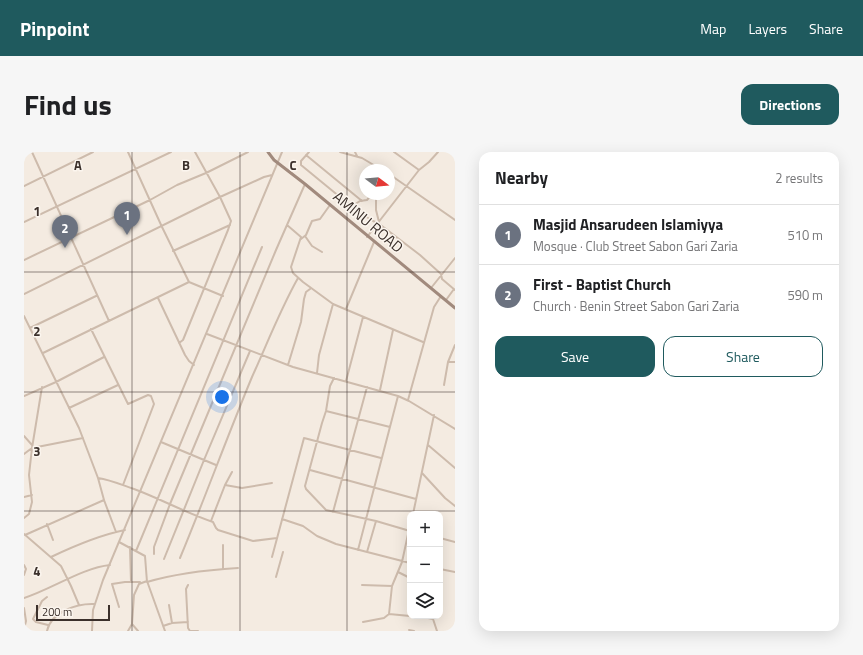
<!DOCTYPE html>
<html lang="en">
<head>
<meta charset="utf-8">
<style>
  :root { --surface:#fff; --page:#f6f6f6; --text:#202124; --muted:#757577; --line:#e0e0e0; --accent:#1f5a5e }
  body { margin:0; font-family:"Titillium Web",sans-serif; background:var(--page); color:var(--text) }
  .controls { position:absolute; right:12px; bottom:12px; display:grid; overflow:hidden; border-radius:8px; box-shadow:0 4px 16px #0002 }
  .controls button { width:36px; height:36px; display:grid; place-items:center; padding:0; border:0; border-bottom:1px solid var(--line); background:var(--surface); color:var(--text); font:20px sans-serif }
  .compass { position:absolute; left:335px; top:12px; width:36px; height:36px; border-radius:50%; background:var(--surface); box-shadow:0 4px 16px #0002; rotate:106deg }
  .scale { position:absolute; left:12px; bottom:10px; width:74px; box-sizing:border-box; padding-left:4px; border:2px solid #3b302b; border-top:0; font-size:11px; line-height:14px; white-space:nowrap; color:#3b302b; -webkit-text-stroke:3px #fbf5ee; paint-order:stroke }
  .you { position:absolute; left:198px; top:245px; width:14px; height:14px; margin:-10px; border:3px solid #fff; border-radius:50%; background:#1a73e8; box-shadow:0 0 0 6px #1a73e833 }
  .badge { display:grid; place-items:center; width:26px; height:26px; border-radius:50%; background:var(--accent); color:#fff; font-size:13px; font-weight:700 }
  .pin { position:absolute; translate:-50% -33px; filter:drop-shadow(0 1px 2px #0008) }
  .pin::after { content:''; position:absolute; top:21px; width:14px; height:12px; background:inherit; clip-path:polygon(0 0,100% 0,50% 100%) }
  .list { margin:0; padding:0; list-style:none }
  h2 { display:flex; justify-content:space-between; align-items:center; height:52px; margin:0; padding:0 16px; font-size:17px }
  h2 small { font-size:13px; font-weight:400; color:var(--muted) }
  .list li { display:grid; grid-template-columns:26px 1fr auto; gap:12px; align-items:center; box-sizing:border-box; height:60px; padding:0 16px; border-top:1px solid var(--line) }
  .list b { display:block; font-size:15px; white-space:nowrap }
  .list p { margin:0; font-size:13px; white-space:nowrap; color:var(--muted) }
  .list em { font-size:13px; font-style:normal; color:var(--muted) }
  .actions { display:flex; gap:8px; padding:12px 16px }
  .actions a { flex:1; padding:9px 0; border:1px solid var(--accent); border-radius:12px; text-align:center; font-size:14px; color:var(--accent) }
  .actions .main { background:var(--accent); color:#fff }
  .icon { flex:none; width:22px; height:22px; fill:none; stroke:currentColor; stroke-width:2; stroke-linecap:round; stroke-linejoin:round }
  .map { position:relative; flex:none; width:431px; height:479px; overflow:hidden; border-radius:12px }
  header { display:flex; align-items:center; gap:24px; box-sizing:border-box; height:56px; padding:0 20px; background:var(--accent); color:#fff }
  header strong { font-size:19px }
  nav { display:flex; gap:22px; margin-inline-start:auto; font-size:14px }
  .intro { display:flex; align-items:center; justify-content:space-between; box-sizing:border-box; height:96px; padding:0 24px }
  h1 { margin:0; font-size:28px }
  .button { padding:10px 18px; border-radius:12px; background:var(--accent); color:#fff; font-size:14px; font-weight:700 }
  main { display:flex; gap:24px; padding:0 24px }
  aside { flex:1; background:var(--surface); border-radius:12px; box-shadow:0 4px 16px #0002 }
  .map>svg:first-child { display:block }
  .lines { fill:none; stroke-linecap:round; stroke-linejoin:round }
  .street { stroke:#cdbbac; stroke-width:2 }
  .secondary { stroke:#a18a7d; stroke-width:3 }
  .grid { fill:none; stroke:#3b302b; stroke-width:1; stroke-opacity:0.55 }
  .labels { text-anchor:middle; stroke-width:3; stroke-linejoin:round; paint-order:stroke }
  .street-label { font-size:15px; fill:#3b302b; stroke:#fbf5ee }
  .grid-label { font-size:13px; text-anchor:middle; font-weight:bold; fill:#3b302b; stroke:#fbf5ee; stroke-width:3; stroke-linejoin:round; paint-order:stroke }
</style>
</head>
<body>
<header>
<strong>Pinpoint</strong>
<nav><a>Map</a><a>Layers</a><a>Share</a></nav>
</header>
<div class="intro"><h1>Find us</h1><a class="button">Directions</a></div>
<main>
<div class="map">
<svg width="431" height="479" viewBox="0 0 431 479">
  <rect width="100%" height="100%" fill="#f4ebe1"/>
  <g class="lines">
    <!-- street -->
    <path class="street" d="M8 0 85 169
      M104 0 138 75 165 130 199 144
      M285 0 277 9V13L333 59 349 69 354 71 396 103 417 122 418 127 431 138
      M316 0 338 6 358 18
      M331 0 333 4
      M370 0 395 18
      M282 3 338 49
      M365 22 431 68
      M0 34 69 0
      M352 42V58L355 70
      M328 54 336 49 343 48 348 42
      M0 70 147 0
      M263 73 277 85 267 115 269 121 279 130 309 152 399 190
      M281 84 288 94 298 100
      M343 85 395 18 405 10 414 0
      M277 87 282 83 288 69 296 67 306 53
      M149 99 206 73
      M0 108 126 48 153 33 182 21 224 0
      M407 136 431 106
      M0 142 196 45 240 25 248 23
      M134 146 161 203 165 209 170 213
      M422 148 430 137
      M322 157 350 90
      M0 164 55 276 74 326 80 348 92 380
      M6 176 72 144
      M67 177 104 252 124 243 127 244 130 252 99 333
      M183 182 269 215 374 244 385 249 431 277
      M155 191 159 188 204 78 207 69 196 45 171 0
      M19 201 165 130
      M424 210H431
      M264 213 277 170 280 147 282 140 286 137
      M293 221 295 203 309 152
      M310 226 306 234 302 259 298 271 281 334 282 337 302 358 352 369 386 379
      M322 229 339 165
      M420 233 424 210 431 193
      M356 238 369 178
      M0 244 32 230 80 205
      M384 248 410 155 417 144
      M45 256 94 233
      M302 259 366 275
      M0 284 8 293
      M280 286 357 306
      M137 290 192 313
      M404 293 431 316
      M0 302 8 296 18 235
      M286 318 392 347
      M398 321 421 346 431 354
      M74 326C87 328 98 333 110 337 137 347 162 361 189 370L192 376 194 378 229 389 253 386
      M201 333 208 320
      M0 345 8 343
      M309 360 343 235
      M389 362 410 263
      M0 366 5 362 8 350 5 323 8 296 59 286
      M258 367 279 374 293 384 312 392 386 411
      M187 369 201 333 218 336 248 331
      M23 372 29 388
      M0 382 37 414 47 434 55 453
      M1 383 80 348
      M416 386 431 390
      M95 390 121 404 123 430C153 421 182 418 214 416
      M106 395 107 430
      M334 398 374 244
      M112 399 238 95
      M343 400 352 369
      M130 402V395L146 352 252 98 281 32
      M27 405C50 394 76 383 101 378
      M248 405 280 286
      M156 406C181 346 203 285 228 225 243 192 256 158 274 126
      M140 407 180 308 226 199
      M0 413 2 417 0 423
      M199 417V393
      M416 417 431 420
      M374 420 386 426
      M252 425 259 400
      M123 429 141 479
      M164 433 162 437 164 476 166 479H174
      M338 433 368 434
      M23 445 18 449 9 467 12 470 24 473
      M0 446C28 437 58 416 86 413
      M145 453 148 471
      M95 455 88 432 101 430H116
      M0 456 2 469 0 477
      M365 462 386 464
      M387 464 404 466V464
      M404 466 409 467 413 479
      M339 470 360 466 365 462 368 434 378 410 386 373
      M108 472 114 479
      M139 474 148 471 164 470
      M385 478 390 479
      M23 479C27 460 53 451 71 452
      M68 479 69 458 79 428 258 0
      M104 479 108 472 110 443 115 432 123 429"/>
    <!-- secondary -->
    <path class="secondary" d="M244 0 250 8 281 32 431 156"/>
  </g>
  <!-- grid -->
  <path class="grid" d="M108 0V479M216 0V479M323 0V479M0 120H431M0 240H431M0 359H431"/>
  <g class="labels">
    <!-- street labels -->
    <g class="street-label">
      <text transform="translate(344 70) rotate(40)" y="5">AMINU ROAD</text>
    </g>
  </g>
  <g class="grid-label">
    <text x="54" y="18">A</text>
    <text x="162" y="18">B</text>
    <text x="269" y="18">C</text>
    <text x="13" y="64">1</text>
    <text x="13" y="184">2</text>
    <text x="13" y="304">3</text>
    <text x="13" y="424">4</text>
  </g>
</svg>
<div class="controls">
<button>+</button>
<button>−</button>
<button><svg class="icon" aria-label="layers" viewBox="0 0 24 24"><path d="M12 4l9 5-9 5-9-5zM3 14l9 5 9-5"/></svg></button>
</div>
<svg class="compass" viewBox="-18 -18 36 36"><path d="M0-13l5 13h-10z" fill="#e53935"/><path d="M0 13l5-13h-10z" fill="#757577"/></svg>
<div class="scale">200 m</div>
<div class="you"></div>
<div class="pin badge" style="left:103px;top:83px;background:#6b7280">1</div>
<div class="pin badge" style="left:41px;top:96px;background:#6b7280">2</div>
</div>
<aside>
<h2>Nearby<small>2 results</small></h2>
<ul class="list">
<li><span class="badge" style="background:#6b7280">1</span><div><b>Masjid Ansarudeen Islamiyya</b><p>Mosque · Club Street Sabon Gari Zaria</p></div><em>510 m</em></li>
<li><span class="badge" style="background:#6b7280">2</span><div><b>First - Baptist Church</b><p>Church · Benin Street Sabon Gari Zaria</p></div><em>590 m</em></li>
</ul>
<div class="actions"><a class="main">Save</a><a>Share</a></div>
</aside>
</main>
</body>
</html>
